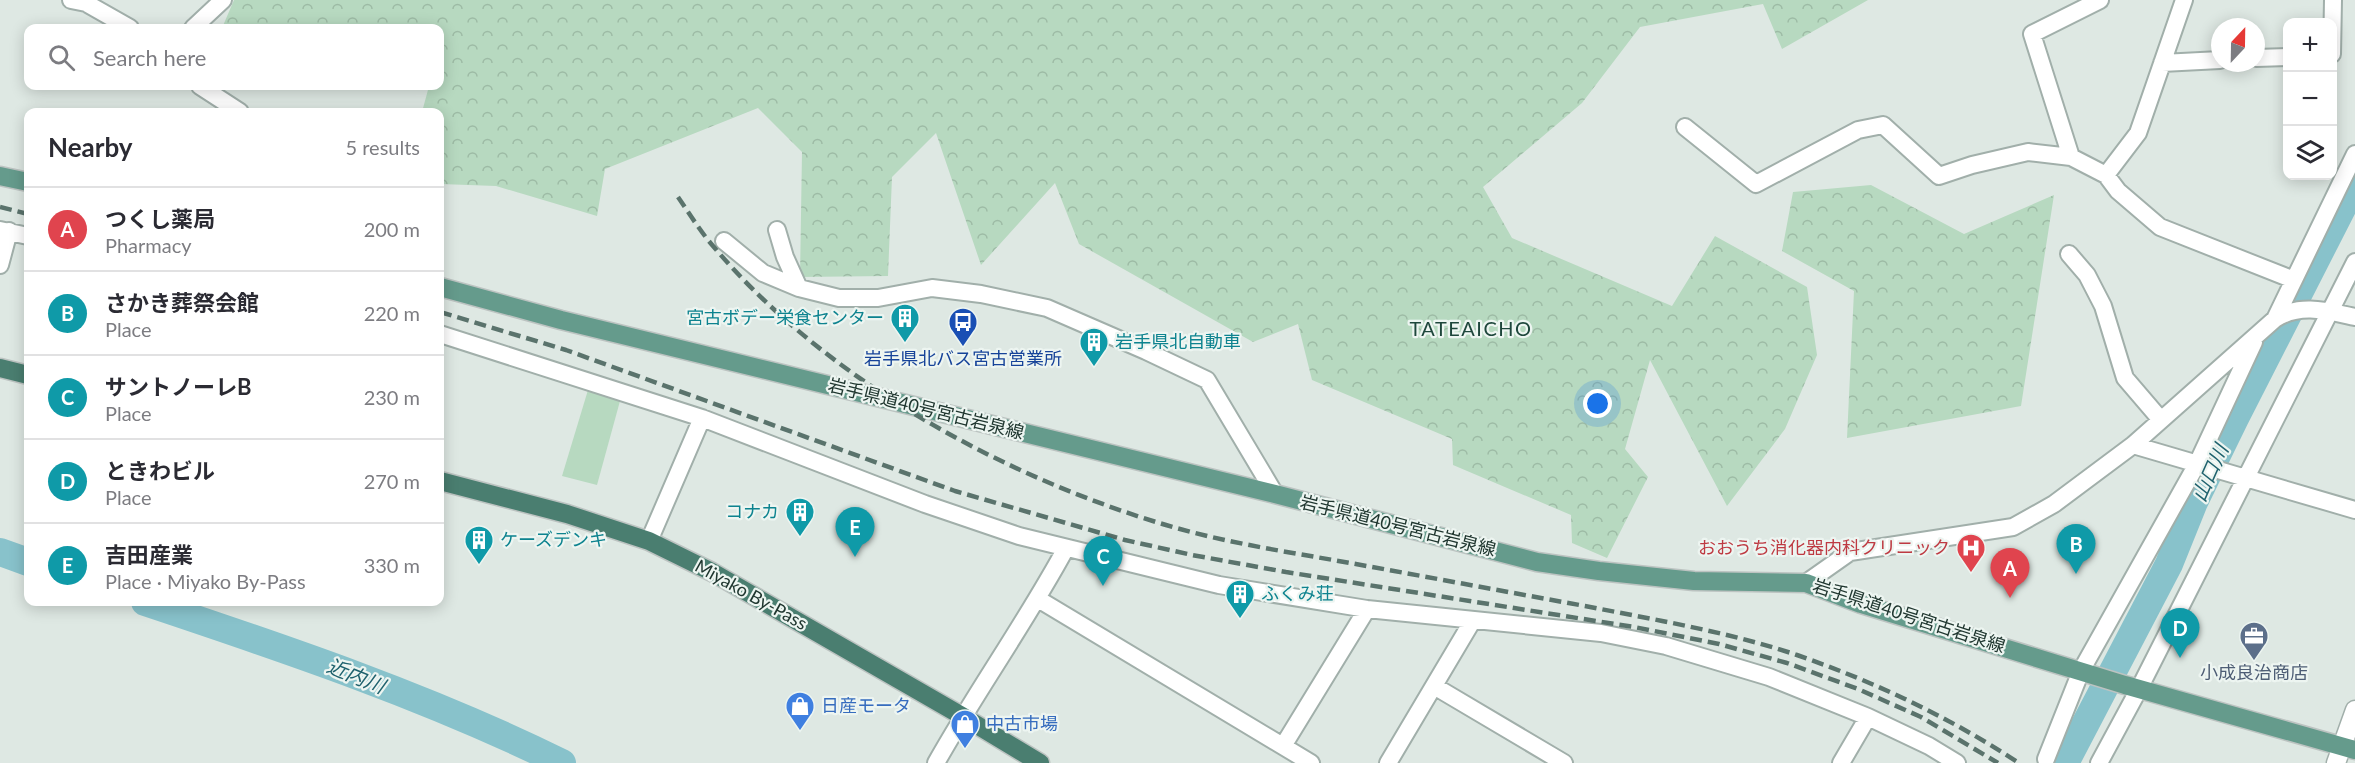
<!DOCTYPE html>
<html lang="en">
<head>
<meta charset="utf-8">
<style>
  :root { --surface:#fff; --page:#f2f2f3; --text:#2b2b33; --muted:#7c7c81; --line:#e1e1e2; --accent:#0f766e }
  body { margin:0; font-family:Lato,"Noto Sans JP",sans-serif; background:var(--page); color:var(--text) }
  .controls { position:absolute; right:18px; top:18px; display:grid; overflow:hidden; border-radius:12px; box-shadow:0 3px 15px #0003 }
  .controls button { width:54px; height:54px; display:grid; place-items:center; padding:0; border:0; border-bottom:2px solid var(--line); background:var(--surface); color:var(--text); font:30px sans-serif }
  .compass { position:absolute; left:2211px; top:18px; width:54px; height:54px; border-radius:50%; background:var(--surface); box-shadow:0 3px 15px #0003; rotate:22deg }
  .you { position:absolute; left:1598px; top:404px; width:21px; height:21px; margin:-15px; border:4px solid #fff; border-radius:50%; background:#1a73e8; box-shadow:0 0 0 9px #1a73e833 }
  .badge { display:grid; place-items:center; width:39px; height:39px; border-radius:50%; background:var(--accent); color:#fff; font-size:20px; font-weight:700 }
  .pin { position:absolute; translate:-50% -50px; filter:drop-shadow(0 2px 3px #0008) }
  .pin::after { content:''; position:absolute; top:32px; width:21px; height:18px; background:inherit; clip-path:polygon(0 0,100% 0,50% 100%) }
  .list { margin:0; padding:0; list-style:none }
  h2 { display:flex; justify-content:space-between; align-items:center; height:78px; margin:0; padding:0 24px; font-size:26px }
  h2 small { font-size:20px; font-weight:400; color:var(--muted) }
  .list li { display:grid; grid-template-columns:39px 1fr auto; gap:18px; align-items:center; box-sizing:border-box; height:84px; padding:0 24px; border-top:2px solid var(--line) }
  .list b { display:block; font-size:22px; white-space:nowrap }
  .list p { margin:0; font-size:20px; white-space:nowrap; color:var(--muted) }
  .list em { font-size:20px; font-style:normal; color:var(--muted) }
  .icon { flex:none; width:33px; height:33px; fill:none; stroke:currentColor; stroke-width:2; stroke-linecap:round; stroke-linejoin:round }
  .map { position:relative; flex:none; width:2355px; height:763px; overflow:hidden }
  .search { position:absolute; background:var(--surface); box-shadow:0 3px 15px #0003; left:24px; top:24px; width:420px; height:66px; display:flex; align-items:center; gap:15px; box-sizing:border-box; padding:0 21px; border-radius:12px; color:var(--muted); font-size:22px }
  .panel { position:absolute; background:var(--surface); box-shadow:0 3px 15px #0003; left:24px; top:108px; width:420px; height:498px; border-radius:12px }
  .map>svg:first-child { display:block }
  .forest { fill:url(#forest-crowns) }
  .pitch { fill:#b7d9c0 }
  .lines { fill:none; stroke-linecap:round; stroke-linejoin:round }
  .river { stroke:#88c2cb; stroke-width:28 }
  .minor-casing { stroke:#a1afaa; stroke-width:20 }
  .tertiary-casing { stroke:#a1afaa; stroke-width:21 }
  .primary-casing { stroke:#bcc3c1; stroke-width:21 }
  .trunk-casing { stroke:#bcc3c1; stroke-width:21 }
  .minor { stroke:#fff; stroke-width:16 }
  .tertiary { stroke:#fff; stroke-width:18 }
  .primary { stroke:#659b8c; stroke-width:18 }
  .trunk { stroke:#4a7e70; stroke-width:18 }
  .rail { stroke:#5a736c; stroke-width:4.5; stroke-dasharray:12 6; stroke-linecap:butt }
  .labels { text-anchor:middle; stroke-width:4.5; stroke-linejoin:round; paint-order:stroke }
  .culture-label { font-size:18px; fill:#0d838f; stroke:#edf5f1; text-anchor:start }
  .transit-label { font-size:18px; fill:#164399; stroke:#edf5f1 }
  .street-label { font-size:18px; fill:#203730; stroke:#edf5f1 }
  .health-label { font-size:18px; fill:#be3a42; stroke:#edf5f1; text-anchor:end }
  .service-label { font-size:18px; fill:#4e5e75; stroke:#edf5f1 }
  .shop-label { font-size:18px; fill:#366cbe; stroke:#edf5f1; text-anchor:start }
  .neighbourhood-label { font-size:20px; letter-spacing:1.5px; fill:#1e473c; stroke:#edf5f1 }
  .water-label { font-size:20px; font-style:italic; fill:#1f626e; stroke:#edf5f1 }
</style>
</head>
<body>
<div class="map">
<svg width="2355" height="763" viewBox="0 0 2355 763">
  <defs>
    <pattern id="forest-crowns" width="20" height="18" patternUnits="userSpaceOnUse" patternTransform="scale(1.5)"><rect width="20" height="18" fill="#b7d9c0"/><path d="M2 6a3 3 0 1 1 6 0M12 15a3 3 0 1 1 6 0" fill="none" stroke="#9dbba5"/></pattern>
  </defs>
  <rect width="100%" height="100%" fill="#dee8e3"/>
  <!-- forest -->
  <path class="forest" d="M234 0H1868L1782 49 1763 4 1640 27 1582 103 1483 187 1512 238 1672 306 1715 236 1807 287 1817 355 1785 429 1727 506 1650 360 1625 449 1648 477 1607 558 1572 543 1571 515 1453 465 1452 439 1312 380 1298 324 1253 342 1079 244 1055 183 981 265 936 133 892 177 888 276 800 277 802 152 758 108 605 169 597 216 496 186 440 184V112H422L429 86H440V28H222Z
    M1871 185 1964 234 2054 195 2021 406 1847 438 1854 291 1782 251 1793 192Z"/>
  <!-- pitch -->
  <path class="pitch" d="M588 390 620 401 597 485 562 476Z"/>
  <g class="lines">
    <!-- river -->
    <path class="river" d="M0 552 28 562
      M145 602C286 649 428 697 562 763
      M2065 763 2169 564 2194 502 2235 418 2355 183"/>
    <!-- minor casing -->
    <g class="minor-casing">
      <path id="minor" d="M71 0 86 3 130 28
        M2100 0 2032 34 2071 157 2106 175
        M2184 0 2138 133 2106 175 2118 191 2160 227 2294 280
        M193 28 223 0
        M2332 54 2333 0
        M2256 58 2288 57
        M2162 63 2220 60
        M200 86 240 112
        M1685 127 1756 184 1858 130 1883 125 1939 176 1972 165 2028 152 2071 157
        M0 230 28 236
        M777 230 785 257 799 288
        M724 241 763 273 799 288 839 298H878L932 288 981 294 1047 308 1146 351 1207 380 1275 494
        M2069 254 2087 275 2103 306 2125 378 2161 420
        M0 265 9 231
        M2275 319 2355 154
        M440 334 702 418 925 504 1019 536 1219 585 1367 609 1601 633 1666 646 1769 677 1868 717 1929 746 1957 763
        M2133 445 2355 510
        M649 541 702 418
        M1806 583 1850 552 2013 527 2054 504 2133 445 2275 319C2300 303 2327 311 2355 317
        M1038 599 1311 763
        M1434 686 1564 763
        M1283 746 1367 609
        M2046 759 2081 671 2197 464 2254 342
        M936 763C977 690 1026 622 1066 548
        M1388 763 1473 620
        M1841 763 1868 717
        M2099 763 2139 689 2355 262"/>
    </g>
    <!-- tertiary casing -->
    <g class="tertiary-casing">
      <path id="tertiary" d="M2336 763 2355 710"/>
    </g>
    <!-- primary casing -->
    <g class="primary-casing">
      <path id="primary" d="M0 176 28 182
        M440 287 561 320 1275 494 1537 562 1599 571 1694 581 1806 583 1861 604 2125 685 2355 750"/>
    </g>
    <!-- trunk casing -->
    <g class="trunk-casing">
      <path id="trunk" d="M0 368 28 375
        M440 481 567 514 649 541 712 572 962 716 1040 763"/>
    </g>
    <!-- minor -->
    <use href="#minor" class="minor"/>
    <!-- tertiary -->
    <use href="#tertiary" class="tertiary"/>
    <!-- primary -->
    <use href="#primary" class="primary"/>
    <!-- trunk -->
    <use href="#trunk" class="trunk"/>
    <!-- rail -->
    <path class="rail" d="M678 197C689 213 700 231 713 246 825 379 1001 476 1166 525 1226 543 1289 552 1350 563 1428 577 1507 592 1585 606 1656 620 1729 632 1797 655 1877 683 1947 716 2019 763
      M0 207 28 214
      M440 312 566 350 955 491 1125 540 1192 555 1286 572 1634 627 1719 644 1787 663 1858 689 1921 717 1998 763"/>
  </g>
  <!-- icons -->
  <defs>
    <g id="building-pin" transform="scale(1.5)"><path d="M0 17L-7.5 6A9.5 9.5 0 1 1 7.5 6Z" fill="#0f9aa8" stroke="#edf5f1"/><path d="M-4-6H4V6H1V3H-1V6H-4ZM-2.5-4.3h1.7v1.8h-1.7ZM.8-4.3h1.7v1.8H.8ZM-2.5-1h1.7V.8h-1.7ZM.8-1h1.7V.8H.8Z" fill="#fff"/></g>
    <g id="bus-pin" transform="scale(1.5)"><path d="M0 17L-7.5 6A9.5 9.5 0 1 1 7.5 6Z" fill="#1a4fb4" stroke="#edf5f1"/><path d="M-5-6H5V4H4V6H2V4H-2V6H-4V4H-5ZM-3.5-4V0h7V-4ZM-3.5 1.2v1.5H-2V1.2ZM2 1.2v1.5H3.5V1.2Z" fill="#fff"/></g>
    <g id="hospital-pin" transform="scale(1.5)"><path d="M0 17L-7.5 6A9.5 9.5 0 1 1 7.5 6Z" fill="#e0444e" stroke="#edf5f1"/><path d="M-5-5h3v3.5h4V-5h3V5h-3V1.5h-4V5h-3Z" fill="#fff"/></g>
    <g id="office-pin" transform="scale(1.5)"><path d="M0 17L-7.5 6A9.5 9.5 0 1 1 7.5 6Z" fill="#5c6f8a" stroke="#edf5f1"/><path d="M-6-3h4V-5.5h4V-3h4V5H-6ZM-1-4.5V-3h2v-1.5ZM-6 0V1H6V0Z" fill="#fff"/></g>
    <g id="shop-pin" transform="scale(1.5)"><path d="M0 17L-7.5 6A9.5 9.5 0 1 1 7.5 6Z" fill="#3f7fe0" stroke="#edf5f1"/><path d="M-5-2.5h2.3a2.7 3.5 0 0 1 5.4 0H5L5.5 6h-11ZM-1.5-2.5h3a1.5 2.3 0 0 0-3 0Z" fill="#fff"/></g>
  </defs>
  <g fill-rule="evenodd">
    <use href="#building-pin" x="905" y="318"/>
    <use href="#bus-pin" x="963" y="322"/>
    <use href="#building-pin" x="1094" y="342"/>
    <use href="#building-pin" x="800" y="512"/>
    <use href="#building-pin" x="479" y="540"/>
    <use href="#hospital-pin" x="1971" y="548"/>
    <use href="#building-pin" x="1240" y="594"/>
    <use href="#office-pin" x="2254" y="636"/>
    <use href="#shop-pin" x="800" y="706"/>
    <use href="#shop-pin" x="965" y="724"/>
  </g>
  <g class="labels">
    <!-- culture labels -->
    <g class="culture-label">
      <text x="884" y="324" text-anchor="end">宮古ボデー栄食センター</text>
      <text x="1115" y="348">岩手県北自動車</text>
      <text x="779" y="518" text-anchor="end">コナカ</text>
      <text x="500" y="546">ケーズデンキ</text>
      <text x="1261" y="600">ふくみ荘</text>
    </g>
    <!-- transit labels -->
    <g class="transit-label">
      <text x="963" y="365">岩手県北バス宮古営業所</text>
    </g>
    <!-- street labels -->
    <g class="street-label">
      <text transform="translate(926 409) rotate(14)" y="6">岩手県道40号宮古岩泉線</text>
      <text transform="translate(1398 526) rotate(14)" y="6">岩手県道40号宮古岩泉線</text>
      <text transform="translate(751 595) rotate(29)" y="6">Miyako By-Pass</text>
      <text transform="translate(1909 616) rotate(18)" y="6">岩手県道40号宮古岩泉線</text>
    </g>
    <!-- health labels -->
    <g class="health-label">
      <text x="1950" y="554">おおうち消化器内科クリニック</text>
    </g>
    <!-- service labels -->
    <g class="service-label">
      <text x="2254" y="679">小成良治商店</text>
    </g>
    <!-- shop labels -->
    <g class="shop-label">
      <text x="821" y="712">日産モータ</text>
      <text x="986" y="730">中古市場</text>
    </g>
    <!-- neighbourhood labels -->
    <g class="neighbourhood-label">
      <text x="1471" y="336">TATEAICHO</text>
    </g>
    <!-- water labels -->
    <g class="water-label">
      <text transform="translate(2210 473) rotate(-66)" y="7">山口川</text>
      <text transform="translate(356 676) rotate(22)" y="7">近内川</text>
    </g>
  </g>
</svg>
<div class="controls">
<button>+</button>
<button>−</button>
<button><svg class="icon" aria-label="layers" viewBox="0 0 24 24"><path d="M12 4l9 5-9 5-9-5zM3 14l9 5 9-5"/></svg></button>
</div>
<svg class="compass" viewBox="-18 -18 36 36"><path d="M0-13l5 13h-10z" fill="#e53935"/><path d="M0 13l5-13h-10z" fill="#7c7c81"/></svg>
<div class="you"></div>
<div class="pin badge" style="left:2010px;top:598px;background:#e0444e">A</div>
<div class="pin badge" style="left:2076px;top:574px;background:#0f9aa8">B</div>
<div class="pin badge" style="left:1103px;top:586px;background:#0f9aa8">C</div>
<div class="pin badge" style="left:2180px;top:658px;background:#0f9aa8">D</div>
<div class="pin badge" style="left:855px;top:557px;background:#0f9aa8">E</div>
<div class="search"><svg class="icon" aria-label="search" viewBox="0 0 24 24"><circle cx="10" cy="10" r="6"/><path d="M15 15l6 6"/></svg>Search here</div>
<section class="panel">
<h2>Nearby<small>5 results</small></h2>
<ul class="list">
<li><span class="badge" style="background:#e0444e">A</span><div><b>つくし薬局</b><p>Pharmacy</p></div><em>200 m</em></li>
<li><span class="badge" style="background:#0f9aa8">B</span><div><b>さかき葬祭会館</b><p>Place</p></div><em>220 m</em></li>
<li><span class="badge" style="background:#0f9aa8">C</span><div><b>サントノーレB</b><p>Place</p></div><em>230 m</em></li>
<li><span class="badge" style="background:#0f9aa8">D</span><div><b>ときわビル</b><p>Place</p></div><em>270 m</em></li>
<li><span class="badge" style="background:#0f9aa8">E</span><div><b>吉田産業</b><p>Place · Miyako By-Pass</p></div><em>330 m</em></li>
</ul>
</section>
</div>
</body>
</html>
